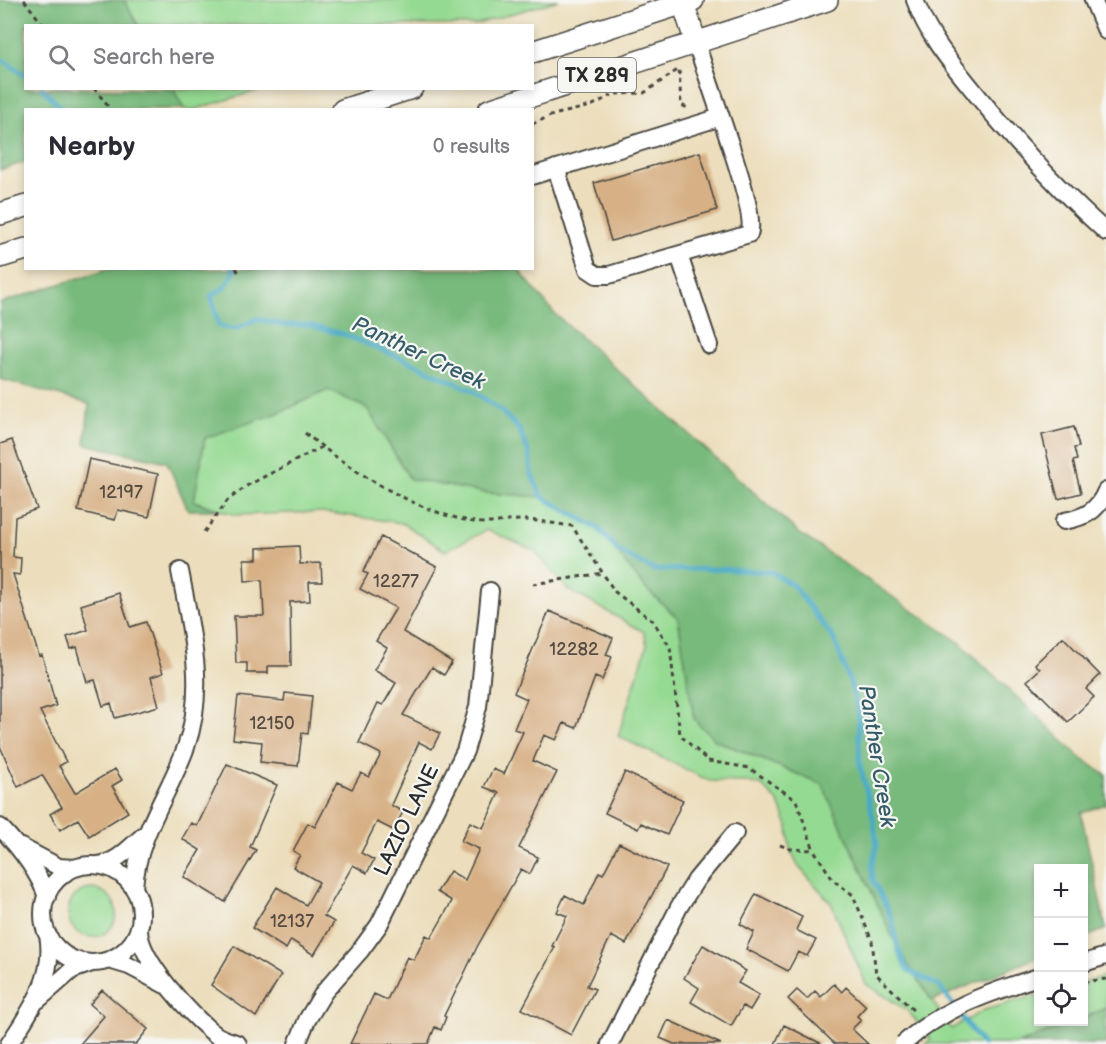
<!DOCTYPE html>
<html lang="en">
<head>
<meta charset="utf-8">
<style>
  :root { --surface:#fff; --page:#f2f2f3; --text:#2b2b33; --muted:#7c7c81; --line:#e1e1e2 }
  body { margin:0; font-family:"Balsamiq Sans",sans-serif; background:var(--page); color:var(--text) }
  .controls { position:absolute; right:18px; bottom:18px; display:grid; overflow:hidden; border-radius:0px; box-shadow:0 3px 9px #0003 }
  .controls button { width:54px; height:54px; display:grid; place-items:center; padding:0; border:0; border-bottom:2px solid var(--line); background:var(--surface); color:var(--text); font:30px sans-serif }
  .list { margin:0; padding:0; list-style:none }
  h2 { display:flex; justify-content:space-between; align-items:center; height:78px; margin:0; padding:0 24px; font-size:26px }
  h2 small { font-size:20px; font-weight:400; color:var(--muted) }
  .icon { flex:none; width:33px; height:33px; fill:none; stroke:currentColor; stroke-width:2; stroke-linecap:round; stroke-linejoin:round }
  .map { position:relative; flex:none; width:1106px; height:1044px; overflow:hidden }
  .search { position:absolute; background:var(--surface); box-shadow:0 3px 9px #0003; left:24px; top:24px; width:510px; height:66px; display:flex; align-items:center; gap:15px; box-sizing:border-box; padding:0 21px; border-radius:0px; color:var(--muted); font-size:22px }
  .panel { position:absolute; background:var(--surface); box-shadow:0 3px 9px #0003; left:24px; top:108px; width:510px; height:162px; border-radius:0px }
  .map>svg:first-child { display:block }
  .green { fill:#95da92; stroke:#60825e; stroke-width:1.5 }
  .forest { fill:#78ba7c; stroke:#527254; stroke-width:1.5 }
  .lines { fill:none; stroke-linecap:round; stroke-linejoin:round }
  .stream { stroke:#45a8c5; stroke-width:5 }
  .building { fill:#d7b085 }
  .minor-casing { stroke:#484641; stroke-width:20 }
  .major-casing { stroke:#484641; stroke-width:24 }
  .path { stroke:#484641; stroke-width:3; stroke-dasharray:4.5 4.5; stroke-linecap:butt }
  .minor { stroke:#fff; stroke-width:16 }
  .major { stroke:#fff; stroke-width:21 }
  .minor-bridge-casing { stroke:#484641; stroke-width:20; stroke-linecap:butt }
  .minor-bridge { stroke:#fff; stroke-width:16 }
  .labels { text-anchor:middle; stroke-width:4.5; stroke-linejoin:round; paint-order:stroke }
  .number-label { font-size:18px; fill:#564c42 }
  .shield { fill:#f6f6f2; stroke:#686867; stroke-width:1.5 }
  .shield-label { font-size:20px; font-weight:bold; fill:#2b2b2b }
  .street-label { font-size:21px; fill:#2b2b2b; stroke:#f6f6f2 }
  .water-label { font-size:22px; font-style:italic; fill:#355d69; stroke:#f6f6f2 }
</style>
</head>
<body>
<div class="map">
<svg width="1106" height="1044" viewBox="0 0 1106 1044">
  <rect width="100%" height="100%" fill="#f6f6f2"/>
  <filter id="ink" filterUnits="userSpaceOnUse"><feTurbulence type="fractalNoise" baseFrequency=".0167" numOctaves="2"/><feDisplacementMap in="SourceGraphic" scale="12" xChannelSelector="R" yChannelSelector="G"/><feConvolveMatrix kernelMatrix="1 2 1 2 8 2 1 2 1" color-interpolation-filters="sRGB"/></filter>
  <filter id="wash" filterUnits="userSpaceOnUse"><feTurbulence type="fractalNoise" baseFrequency=".008" numOctaves="4" result="noise"/><feDisplacementMap in="SourceGraphic" scale="24" xChannelSelector="R" yChannelSelector="G"/><feGaussianBlur stdDeviation="1.35" result="paint"/><feColorMatrix in="noise" values="0 0 0 0 0 0 0 0 0 0 0 0 0 0 0 0 0 1.4 0 .05"/><feComposite in="paint" operator="in"/></filter>
  <g filter="url(#wash)">
    <rect width="100%" height="100%" fill="#ecdebc"/>
    <!-- green -->
    <path class="green" d="M124 0H559L474 25H138Z
      M173 89H263L193 110 184 109Z
      M328 390 367 408 410 479 487 493 542 497 599 529 646 589 678 618 694 719 715 740 822 784 898 949 951 1029 984 1010 1038 995V1022H1074L1019 1044H925L931 1039 908 1011 866 984 831 903 798 866 790 849 788 826 779 803 761 785 745 782 709 781 618 736 647 645 644 632 567 589 535 551 487 530 445 551 402 523 321 512 235 515 194 501 205 438 278 413Z
      M68 913a24 24 0 1 1 48 0a24 24 0 1 1-48 0Z
      M1106 976V1008L1084 1018V982Z"/>
    <!-- forest -->
    <path class="forest" d="M0 0H124L138 25 26 26V88L173 89 184 109 26 110 25 162 0 170Z
      M107 269H518L554 313 799 533 959 642 1081 758 1106 775V804L1081 813 1106 929 1084 938V868H1038V957L932 1001 898 949 822 784 715 740 694 719 678 618 646 589 599 529 542 497 487 493 410 479 367 408 328 390 278 413 205 438 194 501 219 510H188L167 462 85 444 89 404 0 379V303Z
      M1106 1008V1044H1019L1074 1022H1084V1018Z"/>
    <g class="lines">
      <!-- stream -->
      <path class="stream" d="M0 58 26 76
        M42 88 63 110
        M232 268 234 272 225 287 211 296 219 326 235 329 257 319 284 325H308L343 334 406 360 473 391 500 410 519 429 529 453 531 473 542 497 599 529 618 551 654 570 717 569 771 572 793 585 834 639 851 685 858 710 860 765 873 817 877 845 872 866 873 879 892 919 898 949 907 970 939 986 982 1044"/>
    </g>
    <g id="blocks">
      <!-- building -->
      <path class="building" d="M700 152 717 210 611 241 594 183Z
        M1074 427 1079 447 1074 448 1077 460 1073 461 1081 493 1058 499 1042 435Z
        M12 440 37 509 15 517 13 557 21 558 20 575 13 574 39 656 42 655 56 706 40 711 66 762 59 766 75 793 115 769 122 780 112 786 128 812 89 836 78 819 60 830 50 814 62 807 42 775 18 787 0 746V444Z
        M89 459 158 474 149 517 118 510 115 520 78 511Z
        M381 537 437 567 403 632 452 662 444 675 432 667 403 715 440 733 432 749 419 742 391 805 403 812 393 830 377 822 361 853 374 860 367 873 353 865 324 916 334 922 314 955 291 940 286 949 252 928 277 887 306 905 319 882 293 867 300 855 293 851 308 823 315 827 338 782 352 789 361 773 369 777 381 754 359 743 378 703 383 705 396 683 374 670 387 648 376 641 396 608 360 589 368 574 363 572Z
        M299 546 300 564 321 563 322 582H309L310 601 290 602 291 666H268V673H247V663H236L234 616H264L262 580 245 581 244 559H257V548Z
        M119 593 130 627 146 622 163 673 151 677 159 706 115 718 111 703 103 706 95 680 87 682 77 647 71 649 67 637 88 630 81 605Z
        M549 611 613 638 606 655 612 657 602 680 595 677 576 728 564 723 556 740 544 735 533 761 557 772 519 848 538 857 530 874 521 869 477 947 444 1016 446 1017 441 1030 435 1027 428 1044H350L374 994 387 1000 407 957 414 960 426 935 431 938 452 901 437 892 450 871 465 880 479 849 461 841 470 822 483 828 499 793 484 787 493 769 504 774 523 732 514 729 527 699 514 693Z
        M1063 637 1100 675 1086 689 1094 697 1068 722 1027 681 1040 669 1035 664Z
        M285 693 312 696 308 734 302 733 298 766 260 762 262 742 233 739 238 696 284 701Z
        M227 764 277 785 250 847 256 850 225 902 184 877 200 850 182 839 191 823 197 826Z
        M625 772 683 800 667 835 641 823 638 829 605 813Z
        M619 843 667 867 626 944 611 936 587 986 595 989 571 1035 522 1009 555 947 552 946 567 916 557 912 565 895 584 905 599 872 603 874Z
        M756 894 802 917 796 930 816 940 807 956 798 952 788 971 746 949 754 932 740 924Z
        M703 945 746 971 738 983 759 995 750 1010 743 1006 731 1026 691 1002 699 988 684 978Z
        M234 946 281 975 256 1017 211 985Z
        M834 984 842 992 846 987 866 1006 857 1016 861 1020 852 1029 868 1044H835L788 999 797 990 807 999 815 991 821 997Z
        M102 990 148 1029 136 1044H80L104 1016 90 1004Z
        M668 1020 721 1044H674L660 1038Z
        M784 1025 822 1044H775Z"/>
    </g>
  </g>
  <g filter="url(#ink)">
    <use href="#blocks" fill-opacity="0" stroke="#484641" stroke-width="1.5"/>
    <g class="lines">
      <!-- minor casing -->
      <g class="minor-casing">
        <path id="minor" d="M915 0C928 37 953 65 977 95 1017 144 1059 190 1106 232
          M1093 0 1106 31
          M556 168 588 269 597 275H609L749 234C757 217 728 139 721 117
          M532 176 721 117 696 43
          M679 255 709 345
          M1064 521C1085 517 1097 512 1106 491
          M0 827C19 847 38 870 47 897
          M21 847 59 867 75 868
          M98 865C117 863 130 847 144 835
          M43 914a49 49 0 1 1 98 0a49 49 0 1 1-98 0Z
          M134 888C137 835 169 795 186 747 207 688 191 630 180 571
          M139 927C137 958 192 1017 216 1035 222 1039 231 1041 238 1044
          M109 960 129 966 165 985
          M1084 963 1106 956
          M38 1000 72 970 92 963
          M9 1044C30 1012 56 976 48 935
          M297 1044 307 1020 324 992 360 951 379 925 465 751 478 707 490 591
          M610 1044 679 907 696 880 735 833"/>
      </g>
      <!-- major casing -->
      <g class="major-casing">
        <path id="major" d="M683 3 696 43
          M532 52 693 0
          M343 110 412 88
          M489 110 827 0
          M0 214 26 206
          M0 257 26 249"/>
      </g>
      <!-- path -->
      <path class="path" d="M24 0 44 26
        M94 88 111 110
        M532 124 553 115 591 106 614 94 644 93 679 69 681 105 690 109
        M236 268 239 273
        M305 433C350 470 417 513 475 522 490 525 506 520 521 520 538 520 555 524 572 526L615 592 653 621 670 647 680 735 708 761 749 768 796 800 814 850 833 880 853 895 872 941 876 974 916 1013
        M204 532 228 500 248 485 322 447
        M533 584 603 573
        M780 845 790 849 814 850
        M1084 982 1106 979"/>
      <!-- minor -->
      <use href="#minor" class="minor"/>
      <!-- major -->
      <use href="#major" class="major"/>
      <!-- minor-bridge casing -->
      <g class="minor-bridge-casing">
        <path id="minor-bridge" d="M903 1044C943 1008 988 993 1038 977"/>
      </g>
      <!-- minor-bridge -->
      <use href="#minor-bridge" class="minor-bridge"/>
    </g>
  </g>
  <g class="labels">
    <!-- number labels -->
    <g class="number-label">
      <text x="121" y="498">12197</text>
      <text x="396" y="587">12277</text>
      <text x="574" y="655">12282</text>
      <text x="272" y="729">12150</text>
      <text x="292" y="927">12137</text>
    </g>
    <!-- shield labels -->
    <rect class="shield" x="558" y="58" width="78" height="34" rx="4.5"/>
    <g class="shield-label">
      <text x="597" y="82">TX 289</text>
    </g>
    <!-- street labels -->
    <g class="street-label">
      <text transform="translate(406 820) rotate(-64)" y="7">LAZIO LANE</text>
    </g>
    <!-- water labels -->
    <g class="water-label">
      <text transform="translate(419 352) rotate(25)" y="8">Panther Creek</text>
      <text transform="translate(878 756) rotate(81)" y="8">Panther Creek</text>
    </g>
  </g>
</svg>
<div class="controls">
<button>+</button>
<button>−</button>
<button><svg class="icon" aria-label="locate" viewBox="0 0 24 24"><circle cx="12" cy="12" r="6"/><path d="M12 2v4M12 18v4M2 12h4M18 12h4"/></svg></button>
</div>
<div class="search"><svg class="icon" aria-label="search" viewBox="0 0 24 24"><circle cx="10" cy="10" r="6"/><path d="M15 15l6 6"/></svg>Search here</div>
<section class="panel">
<h2>Nearby<small>0 results</small></h2>
<ul class="list">
</ul>
</section>
</div>
</body>
</html>
